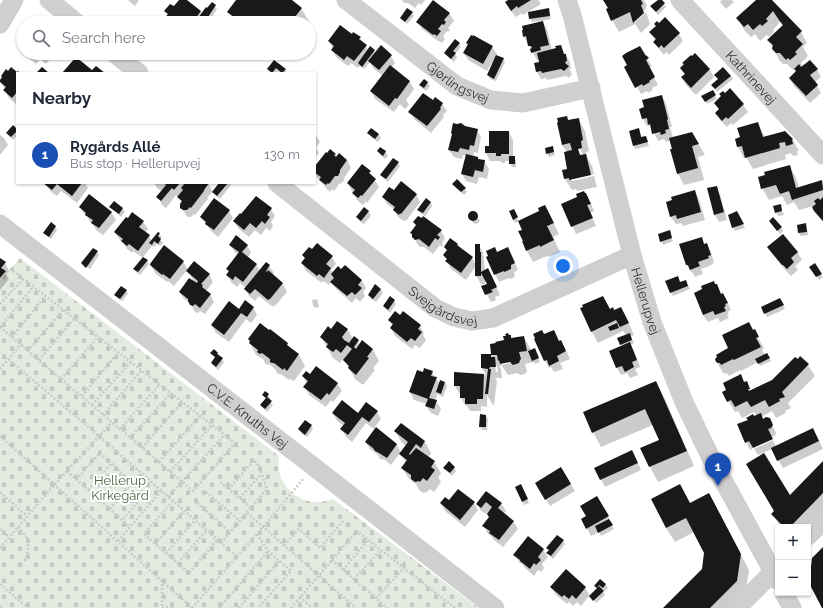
<!DOCTYPE html>
<html lang="en">
<head>
<meta charset="utf-8">
<style>
  :root { --surface:#fff; --page:#f6f6f7; --text:#1f2937; --muted:#747a83; --line:#e0e1e3; --accent:#d45649 }
  body { margin:0; font-family:Raleway,sans-serif; background:var(--page); color:var(--text) }
  .controls { position:absolute; right:12px; bottom:12px; display:grid; overflow:hidden; border-radius:0px; box-shadow:0 1px 3px #0004 }
  .controls button { width:36px; height:36px; display:grid; place-items:center; padding:0; border:0; border-bottom:1px solid var(--line); background:var(--surface); color:var(--text); font:20px sans-serif }
  .you { position:absolute; left:563px; top:266px; width:14px; height:14px; margin:-10px; border:3px solid #fff; border-radius:50%; background:#1a73e8; box-shadow:0 0 0 6px #1a73e833 }
  .badge { display:grid; place-items:center; width:26px; height:26px; border-radius:50%; background:var(--accent); color:#fff; font-size:13px; font-weight:700 }
  .pin { position:absolute; translate:-50% -33px; filter:drop-shadow(0 1px 2px #0008) }
  .pin::after { content:''; position:absolute; top:21px; width:14px; height:12px; background:inherit; clip-path:polygon(0 0,100% 0,50% 100%) }
  .list { margin:0; padding:0; list-style:none }
  h2 { display:flex; justify-content:space-between; align-items:center; height:52px; margin:0; padding:0 16px; font-size:17px }
  h2 small { font-size:13px; font-weight:400; color:var(--muted) }
  .list li { display:grid; grid-template-columns:26px 1fr auto; gap:12px; align-items:center; box-sizing:border-box; height:60px; padding:0 16px; border-top:1px solid var(--line) }
  .list b { display:block; font-size:15px; white-space:nowrap }
  .list p { margin:0; font-size:13px; white-space:nowrap; color:var(--muted) }
  .list em { font-size:13px; font-style:normal; color:var(--muted) }
  .icon { flex:none; width:22px; height:22px; fill:none; stroke:currentColor; stroke-width:2; stroke-linecap:round; stroke-linejoin:round }
  .map { position:relative; flex:none; width:823px; height:608px; overflow:hidden }
  .search { position:absolute; background:var(--surface); box-shadow:0 1px 3px #0004; left:16px; top:16px; width:300px; height:44px; display:flex; align-items:center; gap:10px; box-sizing:border-box; padding:0 14px; border-radius:22px; color:var(--muted); font-size:15px }
  .panel { position:absolute; background:var(--surface); box-shadow:0 1px 3px #0004; left:16px; top:72px; width:300px; height:112px; border-radius:0px }
  .map>svg:first-child { display:block }
  .cemetery { fill:url(#cemetery-stones) }
  .shadow { fill:#0003; fill-rule:evenodd }
  .building { fill:#191919 }
  .lines { fill:none; stroke-linecap:round; stroke-linejoin:round }
  .path { stroke:#c9c9c9; stroke-width:2.5; stroke-dasharray:2 2; stroke-linecap:butt }
  .minor { stroke:#cfcfcf; stroke-width:19 }
  .labels { text-anchor:middle; stroke-width:4; stroke-linejoin:round; paint-order:stroke }
  .street-label { font-size:13px; fill:#323232; stroke:#fff }
  .park-label { font-size:13px; fill:#4f6a43; stroke:#fff }
</style>
</head>
<body>
<div class="map">
<svg width="823" height="608" viewBox="0 0 823 608">
  <defs>
    <pattern id="cemetery-stones" width="16" height="16" patternUnits="userSpaceOnUse"><rect width="16" height="16" fill="#e3eadf"/><path d="M2 7V4a2 2 0 0 1 4 0v3zM10 15v-3a2 2 0 0 1 4 0v3z" fill="#c3c9c0"/></pattern>
  </defs>
  <rect width="100%" height="100%" fill="#fff"/>
  <!-- cemetery -->
  <path class="cemetery" d="M20 258 279 456C279 462 278 469 280 475 285 490 301 503 318 502 323 502 328 500 333 499L479 608H0V280Z"/>
  <!-- shadow -->
  <path class="shadow" d="M128 0H139L135 6Z
    M181 0H185L201 12 202 14 212 4 217 9 208 23H166L165 20 168 16 166 11 174 8Z
    M238 0H291L301 8 310 23 309 24V23H235L229 12Z
    M402 0H425L421 5 419 3 415 8 408 3H404Z
    M510 0H538L541 4 523 15 522 13 516 17 510 10Z
    M604 0H644L647 5 645 10 634 20V23L646 12 650 24 641 33 635 24 619 32 612 20 607 10 609 9Z
    M659 0H661L666 7 658 15 652 7Z
    M722 0H732L734 2 726 9 720 2Z
    M758 0H771L801 32 807 43 803 47 808 56 801 63 803 67 817 69 821 77 815 82 821 93 810 103 794 86 790 79 797 72 795 68 793 70 787 64H783L780 61 768 40 783 26 780 22 773 30 774 32 769 37 767 35 760 41 755 34 751 37 744 30 738 18Z
    M549 9 550 13 551 19 542 21 547 29 552 50 557 49 560 46 570 62 571 69H569L572 74 569 78 566 76 547 80 546 78 541 79 537 72 535 64 540 62 539 59 537 60 524 36 542 22 541 21 532 22 530 19Z
    M412 13 414 16 407 24 403 21 401 18Z
    M449 13 454 21 448 28 450 30 448 32 447 31 443 36 445 39 442 43 439 41H438L422 29 418 22Z
    M650 32 679 34 683 41 669 55 666 52 664 55 659 49 654 42 656 41Z
    M352 35 360 38 368 50 374 51 375 53 391 56 395 63 391 68 410 82 414 89 406 100 409 105 405 109 400 104 394 112 375 99 371 91 383 76 373 68 370 62 364 69 360 66 358 68 351 63 348 66 337 58 332 50 333 49 329 41Z
    M467 43 492 47 497 54 496 56 503 59 505 62 496 81 490 79 488 75 494 62 493 61 487 71 468 60 464 53 468 45Z
    M459 44 461 47 455 54 457 57 454 62 447 56 445 53Z
    M26 53H55L46 64 40 59 36 64 30 59Z
    M271 53H286L280 60Z
    M695 55 710 70 714 77 696 95 686 85 682 77 685 75 681 68 685 65 683 63Z
    M646 57 652 66 649 68 658 85 652 88 653 90 648 93 647 91 641 94 626 67Z
    M274 62 285 70 287 73H280L278 71 277 73 271 72 269 69Z
    M17 74V105L9 98 5 91V89L0 81Z
    M731 76 733 79 717 92 713 86Z
    M424 80 428 83 430 86 426 91 422 88 420 85Z
    M712 91 717 99 707 104 703 97Z
    M662 96 666 104 672 127H670L673 138 692 133 705 155 698 157 704 180 684 185 678 174 670 141 666 142 664 139 658 141 650 125 647 126 643 119Z
    M433 101 442 104 447 111 443 115 444 117 431 133 414 119 410 112Z
    M715 103 743 105 748 112 733 125 731 123 727 127 720 120 716 113 719 110Z
    M567 117 569 121 578 119 585 131 589 151 586 152 588 159 592 166 594 174 572 179V181L594 176 597 187 577 191 576 189 572 190 565 179 568 170 567 152 562 145ZM577 144 584 156H581L575 145Z
    M758 124 765 137 785 132 793 140 799 151H797L798 155 793 156 791 153 785 155 786 159 753 169 746 157 744 158 738 147 741 138Z
    M464 127 477 130 481 137 478 153 474 152 473 157 478 158 479 160 484 161 489 169 487 179 479 177 477 184 466 181 462 174 467 156 463 155 462 159 454 157 449 150Z
    M372 129 379 135 381 138 378 142 371 137 369 134Z
    M639 129 642 138 647 141 649 146 635 149 634 146 630 132Z
    M17 130V136L13 140 9 136 7 133Z
    M509 132 513 140V157H514L516 160V167H512L510 163V161H505V163H502L500 161H490L486 153V147H490Z
    M315 134 320 142 316 148 319 153 315 157Z
    M0 135 4 138 8 145 0 155Z
    M552 147 555 155 549 157 547 153Z
    M380 148 386 152 388 156 385 159 380 155 378 151Z
    M335 154 337 157 347 160 351 168 344 178V180L342 183 339 184 334 191 332 189 330 192 325 187 320 180 317 178 315 174V168Z
    M398 163 400 166 388 182 383 178 381 175Z
    M790 167 796 178 799 188 822 181 823 183V222L819 218 813 206 799 210 794 202 787 205 782 196 769 200 762 188Z
    M370 172 379 187 367 203 366 201 363 205 358 201 353 193H354L352 191 348 184Z
    M46 183H85L88 188 77 203 61 191 57 196 50 191 46 184Z
    M154 183H208L213 192 218 185 216 183H230L231 185 220 199 215 195 213 191 207 198 208 199 195 215 194 214 191 217H188L186 215 181 207 182 203 179 197 176 195 166 208 162 205 158 197 163 190H160L157 188Z
    M454 184 465 189 467 192 464 195 456 188Z
    M716 187 720 194 727 220 719 222 715 215Z
    M394 191 416 194 420 202 406 221 405 220 404 221 398 217 394 209 387 204 383 197Z
    M695 192 699 199 705 220 683 226 681 223 676 224 671 217 668 202Z
    M590 201 594 211 590 213 596 226 576 234 562 205Z
    M114 202 123 209 125 212 121 217 113 210 111 207Z
    M431 202 432 206 424 218 441 231 445 238 442 243 443 245 442 247 440 245 433 254 424 247H420L418 245 411 233 425 216 420 213 418 210Z
    M780 205 784 215 778 216 774 207Z
    M545 206 559 234 553 237 560 252 548 257 547 256 533 262 527 251 523 230 519 221 515 223 513 219 516 214 519 222 540 212Z
    M80 207 111 212 116 220 103 235 96 230 93 224 90 222 87 216 84 214Z
    M271 209 275 216 271 222 273 226 270 231 266 228 261 235 255 230 249 237 239 229 234 222Z
    M364 209 369 212 371 216 364 224 359 221 357 217Z
    M229 211 233 218 218 237 211 231 201 217Z
    M474 212 476 214 480 221 478 223 475 224 473 223 469 216 471 213Z
    M737 212 745 228 735 231 733 227Z
    M133 214 143 222 148 229 145 233 149 236 152 241 158 233 162 237 160 239 163 243 160 246 157 244 154 247 152 246 142 258 147 261 149 264 140 275 136 272 134 269 143 258 133 251 132 253 127 249 123 243 120 240 115 233Z
    M51 224 56 227 57 230 51 239 47 236 45 233Z
    M772 224 781 227 783 231 780 234Z
    M805 225 807 228 808 235 801 236 799 233Z
    M669 231 673 241 663 245 661 241Z
    M783 235 798 253 802 260 795 266 798 270 791 276 787 272 773 255 768 248Z
    M701 238 705 245 707 244 711 252 714 263 711 264 712 265 701 269 703 274 695 277 692 272H691L687 265 681 245Z
    M451 240 458 244 460 249 472 258 476 265 479 245 483 253 485 271 492 277 500 295 495 297 496 300 491 302 482 287 490 284 485 278V284H481L476 276V266L466 280 451 269 444 255 447 251 445 247Z
    M230 245H247L251 253 248 257 256 264 260 271 269 266 274 273 272 275 283 284 287 292 275 306 274 305 273 307 259 296 255 301 249 296 245 289 246 288 240 283 237 287 231 282 227 275 229 272 227 269 238 255 235 252Z
    M312 251 332 257 336 264 331 270 333 273 341 270 345 266 362 281 366 288 363 292 365 296 360 302 356 298 352 303 336 289 331 281 329 285 323 281 322 283 306 271 302 263Z
    M97 252 99 255 90 269 83 264V266L82 263Z
    M497 253 512 255 518 270 514 272 515 277 510 279 509 278 499 282 487 257Z
    M0 259 5 263 9 271 6 274 9 279 0 290Z
    M183 261 188 270 209 274 213 282 206 291 210 294 214 302 205 314 200 311 198 313 195 312 190 303 184 299 180 292 194 282 187 270 174 286 168 281 167 282 155 273 151 265Z
    M815 265 823 277 819 280 811 267Z
    M680 281V283L686 281 690 289 673 296 671 292Z
    M716 285 721 294 727 301 731 310 728 312 729 314 727 315 729 318 720 322 718 318 708 322 703 315Z
    M381 289 383 293 376 302 371 299 369 295Z
    M126 290 128 294 122 301 117 298 116 295Z
    M317 299 318 302 319 307 315 308 313 305 312 300Z
    M394 301 396 304 390 313 386 309 384 306Z
    M782 303 785 309 767 317 762 307Z
    M253 307 257 315 251 323 246 319 229 342 216 333 212 325Z
    M582 308 610 310 614 311 621 308 627 319 634 335 631 336 634 343 630 345 634 351 640 367 635 369 638 375 630 378 627 373 621 375 617 368 622 346 621 344 626 335 623 331 598 343 592 332Z
    M389 320 420 326 424 333 423 335 426 340 420 348 415 345 412 349 395 336 391 328 393 326Z
    M337 322 348 330 353 339 358 341 360 345 373 350 379 361 373 368 375 370 363 385 355 379 345 361 342 360 340 363 333 358 321 337 331 330Z
    M754 331 764 348 762 350 765 355 767 354 771 361 760 366 758 362 741 371 740 370 729 376 728 374 723 373 716 361 729 349Z
    M544 335 559 342 565 348 570 359 560 363 563 369 554 372 551 367 549 368 545 361 535 339Z
    M510 336 512 339 524 337 530 348 531 351 536 353 540 362 535 364 534 362 525 364 527 371 525 374 520 375 517 373 508 375 502 366H499L501 369 502 378H495L497 381 494 405H493L487 395V407L481 406V411H470L467 406 465 405 461 398V393H459L455 386V373L486 375 482 368V355H492ZM514 360 515 362 501 365V363ZM495 363 497 366 498 372H496Z
    M249 339 287 344 290 348 299 355 305 366 294 381 290 379 289 380 281 374H279L277 373 275 369 269 364 267 365 265 363 263 359 256 355 250 343H251Z
    M214 350 218 353 224 362 218 370 214 366 212 363 216 358 212 353Z
    M808 365 815 376 788 403 791 408 785 411 786 413 776 418 772 411 761 417 763 420 769 419 776 433 775 436 771 437 772 438 752 447V449L750 450 738 425 757 416 754 412 742 418 738 411 735 412 728 401 744 383 746 382 751 391Z
    M432 372 440 385 445 382 447 386 443 397 439 395 438 393 435 401H436L441 409 438 416 431 413 426 406 427 404 414 400 410 392 423 374Z
    M310 375 337 383 342 391 333 402 331 400 326 407 309 395 305 387 307 384 303 376Z
    M656 382 664 397 694 466 658 482 650 467 642 449 660 441 653 425 601 447 593 432Z
    M263 395H268L270 398 269 400 273 405 267 412 263 408 261 405 266 399Z
    M377 412 381 419 374 428 397 445 401 453 407 446 402 443 395 431 401 424 425 442 431 453 428 458 434 462 441 473 438 477 441 482 434 492 430 489 427 492 423 493 419 490 416 484 409 479 402 468 406 463 400 453 391 465 385 460 380 459 378 455 370 449 366 442 375 430 366 423 352 442 346 437 342 430 344 426 337 421 333 413 358 414Z
    M486 416 488 419 487 430H482L480 427Z
    M305 421 311 426 313 429 307 437 301 433 299 429Z
    M817 436 823 449 783 468 772 449 758 455 754 449 773 440 776 447Z
    M636 459 641 470 605 487 595 468Z
    M823 463V527H780L773 514Z
    M454 467 456 471 452 476 447 471 445 468Z
    M561 468 575 491 550 506 536 483Z
    M522 489 529 503 524 505 523 502Z
    M486 492 501 503 506 511 503 514 513 521 518 529 503 547 494 540 492 537 488 534 484 526 490 518 487 513 486 514 481 511 477 504Z
    M597 497 612 524H611L614 529 601 536 599 532 591 536 582 519 587 517Z
    M441 503H474L478 510 465 527 445 511Z
    M690 504 717 509 749 570 745 596 734 608H665L703 570 705 553 694 532 675 542 666 528Z
    M563 541 565 544 553 559 550 556 548 553 549 551 548 548Z
    M543 550 548 557 542 564 544 568 541 572 538 570 534 576 525 568 523 565 519 562 515 555Z
    M566 571 585 588 590 596 598 590 595 586 600 580 606 585 608 588 605 591 601 588 605 595 596 603 590 595 581 606 577 602 573 606 569 602 567 604 556 595 552 588Z"/>
  <!-- building -->
  <path class="building" d="M179 0H187L201 11 192 23H167L163 20 168 14 164 11 170 4 174 6Z
    M236 0H292L302 8 290 23H242L227 12Z
    M433 0 450 13 444 20 446 22 444 25 442 24 438 29 441 31 437 36 434 34 433 35 416 22Z
    M508 0H531L518 8 517 6 511 11 505 2Z
    M603 0H641L643 4 641 5 644 13 633 23 630 12 611 21 606 9 608 8Z
    M658 0H662L665 3 656 12 650 6Z
    M756 0H772L802 31 796 37 803 44 795 52 797 54 790 60 788 58 786 60 780 53H776L772 49 773 45 767 40 783 25 779 20 773 11 766 19 768 21 762 26 760 24 753 30 748 24 744 27 736 18Z
    M212 2 216 5 204 23 198 18 206 7 207 8Z
    M407 8 413 12 405 22 400 18Z
    M549 8 550 16 529 19 528 12Z
    M665 17 680 33 664 48 661 45 659 48 653 42 656 39 649 32 656 26 654 24 657 21 659 23Z
    M543 21 549 45 540 47 541 50 531 53 530 49 532 48 531 46H528L526 36 523 37 522 30H523L522 26Z
    M340 25 352 34 353 32 361 37 359 39 367 45 354 61 347 56 344 60 331 50 334 46 328 41Z
    M471 35 473 36V35L493 46 483 64 463 53 468 44 466 43Z
    M455 39 460 43 453 51 456 53 451 59 444 53Z
    M381 45 392 55 379 70 368 61Z
    M561 45 564 54H566L567 61 565 62 566 64 569 66 564 71 561 69 542 73 541 71 536 72 534 63 539 62 537 53 556 48 555 46Z
    M370 46 375 50 362 67 358 63Z
    M640 46 646 56V55L649 58 646 60 655 77 649 81 650 82 643 86 642 84 635 88 624 67 627 65 622 56 626 53Z
    M695 53 710 69 691 88 681 77 685 74 680 68 684 64 682 63 691 55 692 56Z
    M496 55 504 58 494 79 487 75Z
    M76 57 92 70 96 66 105 73H62Z
    M274 60 286 69 282 73 276 68 272 73 267 69Z
    M810 60 818 69 810 75 818 85 806 96 789 78 796 71 794 69 799 64 801 67Z
    M390 65 410 81 397 99 395 98 389 106 370 91Z
    M11 67 17 72 18 71 20 73H17V92L12 98 3 90 6 87 0 82V80L2 77 1 76 6 69 8 71Z
    M42 67 49 73H36Z
    M723 67 731 76 715 89 711 85 718 79 714 75Z
    M424 79 428 82 424 88 419 85Z
    M730 88 744 104 728 119 726 117 722 121 715 113 719 109 714 103 721 96 719 94 723 91 725 93Z
    M713 90 716 95 705 102 701 96Z
    M423 93 433 100 435 97 443 103 440 108 441 109 427 126 408 112Z
    M662 95 668 119 667 120 669 129 665 130 666 133 661 135 660 132 652 134 650 124 648 125 647 118 642 119 639 109 644 107 642 100Z
    M567 116 568 120 579 118 583 140 581 141 582 148 578 149 580 155 586 154 591 175 569 180V178L564 179 562 170 567 169 564 152 572 150 570 143 562 145 557 123 558 122 557 118Z
    M758 122 763 137 785 131 793 139 792 140 793 144 786 146 785 142 779 143 780 148 745 158 742 146 737 147 735 139 740 137 737 128Z
    M453 123 457 124 461 123 465 126 478 129 474 146 470 145 469 150 460 148 458 152 448 150 452 134 451 133Z
    M13 125 17 129V131L11 137 6 133Z
    M371 128 379 134 375 139 367 133Z
    M639 128 641 137 646 136 648 142 633 146 629 131Z
    M489 131H509V154H501V156H496V153H485V146H489Z
    M692 132 699 144 692 146 698 168 677 174 670 149H672L669 138Z
    M553 146 554 152 546 154 545 148Z
    M380 147 386 151 383 156 377 151Z
    M330 149 336 154 334 155 336 157 339 153 347 160 340 170V172L338 176H335L329 184 328 183 326 185 319 180 321 177 315 173V166L326 152 327 153Z
    M466 154 478 157V159L485 160 483 172 475 170 473 177 461 174Z
    M509 156H515V164H509Z
    M393 158 399 162 386 179 380 175Z
    M362 164 371 171 369 173 376 179 362 196 361 195 358 198 352 193 355 190 347 183Z
    M790 165 796 188 822 180 823 190 792 200 789 191 780 194 776 185 761 189 758 177 765 175 764 172Z
    M457 179 466 188 461 192 452 184Z
    M401 181 417 194 401 214 400 213 399 215 393 210 395 207 382 197 389 187 394 190Z
    M43 183H82L72 196 57 184 52 190Z
    M164 183H180L174 190 172 188 161 201 156 197 166 185Z
    M185 183H209L204 190V191L191 208 190 207 187 210H183L180 208V204L182 201 177 197 183 190 181 188Z
    M219 183H228L217 196 212 192Z
    M717 186 724 212 714 215 707 188Z
    M695 190 701 212 677 219 676 215 670 217 666 202 672 200 671 197Z
    M584 191 585 193H586L591 204 587 205 593 218 571 227 561 204 577 197 576 194Z
    M89 194 112 212 99 228 91 223 93 220 85 215 86 213 79 207Z
    M256 196 272 208 267 215 270 217 265 224 262 221 256 228 250 223 244 230 233 221 240 213 241 214Z
    M823 197V221L814 211 812 207 816 204 814 201 818 198 820 200Z
    M214 198 230 210 214 230 205 224 206 222 200 217Z
    M426 198 431 202 423 213 417 210Z
    M114 201 123 208 119 214 109 207Z
    M781 204 782 211 775 213 773 206Z
    M545 205 554 223 547 226 554 240 540 247V245L526 251 522 241H523L518 231 522 230 518 221 539 211 538 208Z
    M364 207 369 211 361 221 356 217Z
    M514 209 518 217 513 220 509 211Z
    M737 211 744 224 732 228 728 215Z
    M468 216a5 5 0 1 1 10 0a5 5 0 1 1-10 0Z
    M132 212 144 221 139 227 150 235 138 251 129 244 127 246 121 241 123 239 114 232 126 217 128 218Z
    M418 216 422 218 423 216 442 230 437 235 440 237 438 240 435 238 429 247 419 239 415 240 412 237V234L410 233 416 225 413 222Z
    M773 217 782 227 777 231 769 221Z
    M51 222 56 226 49 237 43 233Z
    M806 223 807 232 798 233 797 225Z
    M670 230 672 238 660 242 658 234Z
    M158 232 160 233 158 236 161 239 158 244 154 241 152 245 149 243Z
    M783 234 798 252 791 258 794 262 787 269 783 265H782L767 247Z
    M236 235 248 245 242 252 257 264 243 282 235 276 233 280 226 275 229 271 226 269 239 252 229 245Z
    M702 237 704 244 707 243 711 255 708 256 709 258 698 262 700 266 690 270 688 265H686L679 244Z
    M450 238 458 244 457 245 473 257 461 273 445 261 447 259 443 255 447 250 444 247Z
    M317 243 333 256 326 264 331 268 324 278 319 274 317 276 301 263 305 258 302 255 309 247 312 249Z
    M475 244H480V252H481V272L488 268 497 287 491 290 493 292 485 295 481 286 487 284 481 273V276H475Z
    M164 245 184 261 170 279 163 274 162 275 150 265V264Z
    M495 247 497 252 508 247 515 263 511 265V269L504 272V271L494 275 486 257 488 256 486 251Z
    M93 248 98 251 86 268 81 263Z
    M143 257 148 260 138 272 133 269Z
    M0 258 6 262 1 268 6 271 0 278Z
    M194 261 210 274 201 284 203 285 202 287 211 294 200 308 195 304 193 306 190 305 188 301V299L179 292 189 278 197 283 198 281 186 271Z
    M266 262 270 265 266 271 267 272 268 270 283 283 270 299H269L268 300 255 289 250 294 244 289Z
    M815 263 822 274 816 277 809 267Z
    M345 265 362 280 358 285 362 288 355 295 352 292 347 296 330 282 334 278 331 274 338 266 341 269Z
    M678 276 680 282 686 280 688 286 670 293 665 281Z
    M714 281 715 284H717L721 294 723 293 728 303 725 304 726 306 724 307 726 311 715 315 713 311 703 315 694 293 702 289 701 286Z
    M375 284 381 289 373 299 368 295Z
    M121 286 127 290 120 299 114 295Z
    M390 296 395 300 388 310 383 306Z
    M603 296 610 309 613 307 614 310 621 307 629 323 620 327 616 320 591 332 580 308 583 307 582 305Z
    M780 298 784 305 764 314 761 307Z
    M245 300 254 307 247 317 241 313 224 335 211 325 229 301 239 309Z
    M395 311 400 315 403 311 421 325 418 329 422 332 415 341 411 338 407 342 390 328 393 324 388 320Z
    M337 321 348 329 342 337 344 340 349 343 354 336 359 340 354 347 356 349 362 340 373 349 367 357 369 358 356 375 348 368 349 366 343 360 352 349 347 345 341 353 336 349 333 352 326 347 328 344 320 337 328 326 331 329Z
    M749 322 753 330 755 329 759 337 756 338 761 347 734 360 733 359 721 365 720 363H718L716 362 715 359 717 357 716 355 728 348 722 335Z
    M260 323 269 330 270 329 288 343 287 345 299 354 287 371 284 368 283 370 274 363H272L270 362V359L262 353 260 354 257 352 258 350 249 343 250 341 248 339Z
    M617 323 619 328 610 331 608 327Z
    M542 330 544 334 554 330 559 341 561 340 566 351 557 356 559 361 549 366 547 360 544 361 534 339 535 338 533 334Z
    M508 333 509 335H511V338L524 336 527 351 519 352 521 359 520 360 519 363 513 365 510 362 500 364 499 360 498 361 497 355H491V357H495L496 367H490L489 369H491L488 394H485L488 369 481 368V354H491L490 344 496 343 495 342 504 340 503 336H506L505 334Z
    M630 333 632 340 620 345 617 338Z
    M630 342 637 360 632 362 634 367 625 372 622 366 616 368 609 351Z
    M535 348 539 358 532 361 528 351Z
    M214 349 218 353 217 354 223 358 216 367 211 363 215 357 210 353Z
    M767 353 770 358 758 364 755 359Z
    M800 356 809 364 782 392 785 397 779 399 780 401 769 407 765 400 751 407 747 401 735 407 731 400 727 402 722 392 726 390 723 383 741 374 744 382 747 381 750 389H748L749 391 772 380 795 357 798 359Z
    M316 366 338 383 329 395 327 393 321 400 303 387 308 381 302 376 306 371 310 374Z
    M424 368 433 371 431 376 437 377 429 398 437 400 434 409 425 406 428 399 409 392 417 370 423 372Z
    M454 372 484 374 483 399H477V404H465V398H460V386H454Z
    M440 380 445 382 441 394 436 392Z
    M656 381 687 451 649 467 640 448 659 440 645 409 592 433 583 412Z
    M265 391 269 394 267 397 272 401 265 409 260 405 266 398 262 395Z
    M342 400 358 413 366 402 378 411 369 422 362 417 348 435 340 429 345 423 332 413Z
    M761 413 763 419 766 417 770 418 773 425 771 428 768 429 773 439 753 448 749 441 745 443 737 424 748 420 746 418 753 414 754 416Z
    M480 414 486 415V427H479Z
    M305 420 312 425 305 435 298 429Z
    M401 423 425 441 421 448 416 444 409 454 410 455 416 448 435 461 431 467 435 470 427 481 423 478 420 482 419 481 415 482 411 479V475L401 468 407 460 399 454 408 442 394 431Z
    M376 427 397 444 387 458 379 453 375 451 373 448 365 442Z
    M813 428 819 441 777 461 771 448Z
    M632 450 638 463 600 480 594 468Z
    M764 453 790 495 823 461V493L790 527H784L771 514 774 511 746 464Z
    M449 461 455 467 450 473 443 468Z
    M561 467 571 484 545 500 535 483Z
    M521 484 528 499 522 502 515 487Z
    M680 484 690 503 709 493 741 554 737 581 710 608H663L702 569 704 553 686 518 666 528 651 499Z
    M458 489 475 502 460 520 440 503 445 497 449 500Z
    M486 491 502 503 498 508 514 521 499 540 489 533 490 531 482 526 489 517 487 514 492 507 486 502 481 508 476 504Z
    M597 496 609 516 586 529 581 519 586 516 580 506Z
    M609 519 613 525 598 533 595 526Z
    M557 535 564 540 551 556 546 553 549 550 546 548Z
    M528 536 544 549 538 557 541 560 536 565 534 563 530 569 520 561V560L513 555Z
    M823 547V608H822L809 583 812 558Z
    M566 569 586 587 576 599 572 595 569 599 564 595 562 597 550 587Z
    M600 579 606 584 603 588 599 585 597 588 594 586Z
    M599 586 604 591 593 601 589 596Z"/>
  <g class="lines">
    <!-- path -->
    <path class="path" d="M0 304 23 279
      M0 327 193 491 235 443 12 270
      M0 327 33 287
      M12 337 45 296
      M28 351 63 310
      M8 359 99 436 237 557
      M39 360 74 319
      M0 369 21 344
      M61 379 98 337
      M82 396 118 353
      M92 405 131 362
      M103 415 141 371
      M120 429 159 385
      M0 436 192 608
      M130 438 171 393
      M142 448 182 402
      M159 462 200 416
      M67 471 130 527
      M170 472 212 425
      M76 480 100 453 145 494 122 520
      M220 482 229 489
      M88 490 111 464
      M0 492 27 516
      M206 492 240 521
      M168 497 224 435
      M240 498 261 474
      M99 500 122 473
      M173 501 144 534 189 573 217 540
      M197 503 230 532
      M110 509 132 482
      M247 513 356 608
      M18 527C31 540 30 547 24 563
      M0 529 9 537
      M257 534 268 551 291 571 258 608
      M118 541 161 491
      M221 543 267 489 259 466 254 460 229 489 251 508
      M155 544 184 511
      M284 545 299 529 320 548 344 520
      M0 548 55 484 112 422
      M166 553 195 520
      M332 560 387 608
      M178 563 206 531
      M343 570 368 540
      M354 579 381 550
      M162 580V608
      M0 584 28 608
      M300 597 312 608
      M376 598 404 568
      M0 606 2 608
      M162 608 168 607 173 608
      M192 608 263 527 304 478
      M219 608 268 551
      M239 608 279 561
      M291 608 357 531 455 608"/>
    <!-- minor -->
    <g class="minor">
      <path d="M49 0 77 23"/>
      <path id="s1" d="M346 0 457 86 491 100 523 103 591 88"/>
      <path id="s2" d="M567 0 572 15 632 255 652 322 684 402 710 456 778 581"/>
      <path id="s3" d="M680 0 823 155"/>
      <path d="M0 24 14 0"/>
      <path d="M114 53 139 73"/>
      <path id="s4" d="M277 183 435 308 454 317 472 321 493 318 632 255"/>
      <path id="s5" d="M0 224 314 467 495 608"/>
      <path d="M808 536 823 521"/>
      <path d="M784 593 792 608"/>
      <path d="M737 608 778 567"/>
    </g>
  </g>
  <g class="labels">
    <!-- street labels -->
    <g class="street-label">
      <text dy="5" stroke="none"><textPath href="#s3" startOffset="105">Kathrinevej</textPath></text>
      <text dy="5" stroke="none"><textPath href="#s1" startOffset="139">Gjørlingsvej</textPath></text>
      <text dy="5" stroke="none"><textPath href="#s2" startOffset="311">Hellerupvej</textPath></text>
      <text dy="5" stroke="none"><textPath href="#s4" startOffset="208">Svejgårdsvej</textPath></text>
      <text dy="5" stroke="none"><textPath href="#s5" startOffset="313">C.V.E. Knuths Vej</textPath></text>
    </g>
    <!-- park labels -->
    <g class="park-label">
      <text x="120" y="485">Hellerup<tspan x="120" dy="15">Kirkegård</tspan></text>
    </g>
  </g>
</svg>
<div class="controls">
<button>+</button>
<button>−</button>
</div>
<div class="you"></div>
<div class="pin badge" style="left:718px;top:486px;background:#1a4fb4">1</div>
<div class="search"><svg class="icon" aria-label="search" viewBox="0 0 24 24"><circle cx="10" cy="10" r="6"/><path d="M15 15l6 6"/></svg>Search here</div>
<section class="panel">
<h2>Nearby<small></small></h2>
<ul class="list">
<li><span class="badge" style="background:#1a4fb4">1</span><div><b>Rygårds Allé</b><p>Bus stop · Hellerupvej</p></div><em>130 m</em></li>
</ul>
</section>
</div>
</body>
</html>
